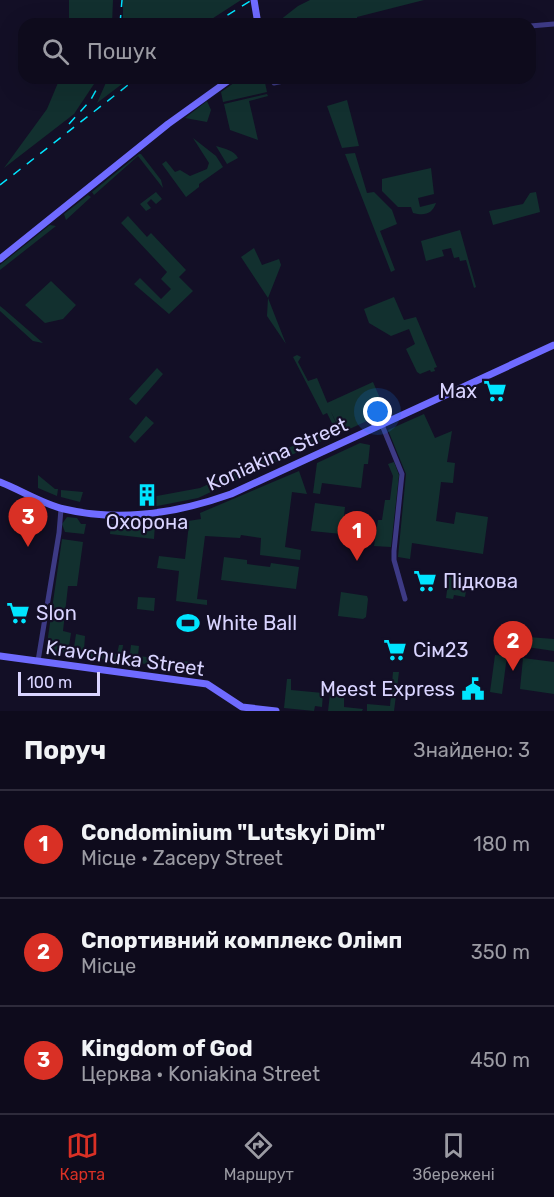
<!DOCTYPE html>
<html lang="uk">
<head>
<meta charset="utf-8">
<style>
  :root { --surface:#0e0b1c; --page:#171425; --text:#f1f3f6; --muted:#9b9ba3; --line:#2e2b3b; --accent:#d93025 }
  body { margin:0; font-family:Rubik,sans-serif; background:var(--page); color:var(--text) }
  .scale { position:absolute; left:18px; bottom:15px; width:82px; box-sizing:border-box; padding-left:6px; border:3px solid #d9d4ff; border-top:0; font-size:16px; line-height:21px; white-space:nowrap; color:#d9d4ff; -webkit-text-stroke:4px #130f26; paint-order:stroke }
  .you { position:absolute; left:378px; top:412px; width:21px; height:21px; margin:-15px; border:4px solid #fff; border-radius:50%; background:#1a73e8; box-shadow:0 0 0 9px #1a73e833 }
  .badge { display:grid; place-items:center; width:39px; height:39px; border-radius:50%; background:var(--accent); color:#fff; font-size:20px; font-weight:700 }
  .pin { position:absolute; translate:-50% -50px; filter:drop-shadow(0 2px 3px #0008) }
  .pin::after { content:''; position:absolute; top:32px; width:21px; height:18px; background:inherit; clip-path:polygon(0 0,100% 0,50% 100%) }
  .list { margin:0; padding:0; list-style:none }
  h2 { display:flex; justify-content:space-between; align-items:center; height:78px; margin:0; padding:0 24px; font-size:26px }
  h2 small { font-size:20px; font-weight:400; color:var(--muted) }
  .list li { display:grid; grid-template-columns:39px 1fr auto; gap:18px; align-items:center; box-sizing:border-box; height:108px; padding:0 24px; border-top:2px solid var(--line) }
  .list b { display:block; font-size:22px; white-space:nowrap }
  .list p { margin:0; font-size:20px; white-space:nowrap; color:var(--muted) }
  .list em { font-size:20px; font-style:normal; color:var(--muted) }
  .icon { flex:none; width:33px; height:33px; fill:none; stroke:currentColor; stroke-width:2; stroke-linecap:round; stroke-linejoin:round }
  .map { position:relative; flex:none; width:554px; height:711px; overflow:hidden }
  .search { position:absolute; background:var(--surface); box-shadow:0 6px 24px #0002; left:18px; right:18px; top:18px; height:66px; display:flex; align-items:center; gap:15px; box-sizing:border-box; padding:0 21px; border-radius:18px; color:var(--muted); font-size:22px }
  .sheet { height:402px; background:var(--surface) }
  nav { display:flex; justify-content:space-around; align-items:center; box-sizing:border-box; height:84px; border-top:2px solid var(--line); background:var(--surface); font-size:16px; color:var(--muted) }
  nav a { display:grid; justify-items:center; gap:3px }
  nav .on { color:var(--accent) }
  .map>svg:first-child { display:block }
  .green { fill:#12302f }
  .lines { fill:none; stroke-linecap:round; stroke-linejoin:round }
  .street { stroke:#3d3a85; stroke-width:5 }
  .secondary { stroke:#6f6bff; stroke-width:7 }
  .rail { stroke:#00e5ff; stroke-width:1.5; stroke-dasharray:9 8; stroke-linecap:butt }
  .labels { text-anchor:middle; stroke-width:4.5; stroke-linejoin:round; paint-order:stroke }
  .poi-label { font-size:20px; fill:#d9d4ff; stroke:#130f26; text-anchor:start }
  .street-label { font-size:20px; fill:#d9d4ff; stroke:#130f26 }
</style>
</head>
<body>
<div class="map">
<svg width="554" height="711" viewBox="0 0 554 711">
  <rect width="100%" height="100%" fill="#130f26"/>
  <!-- green -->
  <path class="green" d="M69 0H113L112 24H69Z
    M123 0H241L204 24H123Z
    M310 0H424L357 17 358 24H275L298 6Z
    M60 78H98L74 114 4 168 47 109Z
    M108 78H130L97 103Z
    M241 78H264L267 92 223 102 221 92Z
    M267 94 268 96 249 101 258 140 230 130 224 104Z
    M347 100 359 146 342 148 327 106Z
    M207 101 211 110 207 122 185 118Z
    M193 138 216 156 223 167 199 184V187L186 197 162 164 166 161 175 172 180 170 190 176 207 169 209 163Z
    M216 146C225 149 234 150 238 158L227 164Z
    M355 153 367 193 374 192 392 210 397 224 380 231 395 270 391 272 345 154Z
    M139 154H141L161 180 163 188 138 156 94 195 92 192Z
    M431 168 434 194 418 198 420 207 436 203C432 214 425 216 413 213L411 207H398L382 191V179Z
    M156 192 162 199 156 204 151 199 147 203 151 208 146 211 140 204Z
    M536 192 540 212 493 225 489 211 523 204 530 193Z
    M88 195 91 197 66 220 64 214Z
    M128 216 147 237 151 233 186 270 179 277 193 291 169 314 134 284 140 278 161 299 171 289 161 279 167 272 121 223Z
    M50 225 56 226 0 270V265Z
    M460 230 476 287 474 288 466 260 460 261 459 257 454 258 451 248 442 250 444 256 426 261 421 241Z
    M254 248 262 265 279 259 281 265 268 298 286 344 267 316 268 298 241 257Z
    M51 281 76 305 63 319 45 323 25 305Z
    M394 297 404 320 416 317 437 367 434 368 435 371 431 372 430 370 420 374 417 372 406 349 415 344 409 329 391 336 369 323 364 309Z
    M0 306 5 310 43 343 33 341 0 311Z
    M297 355 301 357 298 362 308 381 317 378 337 426 334 428 337 434 198 498 147 508 146 498 200 488 334 427 327 413 323 415 293 357Z
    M157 368 163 374 136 405 129 399Z
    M373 382 386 412 341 433 327 403Z
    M424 414 435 438 452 431 447 462 455 463 453 483 441 482 436 521 454 524 456 512 488 517 483 554 412 543 410 559 398 557 406 474 388 430Z
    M146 416 154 423 135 443 129 437Z
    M360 443 370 445 368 464H364L361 488 322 483 320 494 313 493 317 463Z
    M394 462 399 475 391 547 374 546 378 520H382L385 500H390L393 476 388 464Z
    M299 471 307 494 292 492 285 547 301 550 300 560 260 555 261 538 241 535 240 538 205 536 197 599 207 600V605L176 601 179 571 157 568 159 556 185 559 189 524 162 525 201 519 200 513Z
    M38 475 55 489H58L57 496 38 488Z
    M61 490 83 492 80 502 61 497Z
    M315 503 345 507 342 534 311 531Z
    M67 517 77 518 81 524H86L84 534 65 532 62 524Z
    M111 524H155L154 539 110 534Z
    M62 539 83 542 77 586H68L63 631 71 633 68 653 46 651Z
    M224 557 247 560V564L270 567 271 563 299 567 296 589 221 580Z
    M449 575 468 578 465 597 454 595 453 599 446 598Z
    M341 592 367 596 368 599 366 617 363 619 338 616Z
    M138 597 155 598 154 611 137 609Z
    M76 634 85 636 84 650 117 654 119 645H123L121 662 73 654Z
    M528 637 554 639V651L527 647Z
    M131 645 139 646 138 656 191 662 190 669 129 662Z
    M495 655 507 656 502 694 490 692Z
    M523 658 554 662V694L520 689Z
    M393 672H399L394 711H367V704L390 706Z
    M287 679H291V690L323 693 322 707 315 706 314 711 284 708Z
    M330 694 340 695V697L344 698V707L363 709 362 711H328Z"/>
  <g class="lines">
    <!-- street -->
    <path class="street" d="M530 26 554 24
      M271 78 274 83 297 78
      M382 425 402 474 394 551V560L405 599
      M38 661 59 533 61 509"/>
    <!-- secondary -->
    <path class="secondary" d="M254 0 258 24
      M0 259 168 124 232 78
      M0 482C21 490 42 504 64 509 119 522 178 513 231 494L554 345
      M0 656 207 684 242 707 276 711"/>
    <!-- rail -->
    <path class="rail" d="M120 24 122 0
      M213 24 252 0
      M69 124 90 101 103 78
      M0 185 137 78"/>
  </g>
  <!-- icons -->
  <defs>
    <g id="supermarket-bare" transform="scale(1.8)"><path d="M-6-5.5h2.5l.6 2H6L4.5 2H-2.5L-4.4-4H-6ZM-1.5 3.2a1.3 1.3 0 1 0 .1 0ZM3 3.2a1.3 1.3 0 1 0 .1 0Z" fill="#00e5ff" stroke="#130f26" stroke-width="2.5" paint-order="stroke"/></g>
    <g id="building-bare" transform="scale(1.8)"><path d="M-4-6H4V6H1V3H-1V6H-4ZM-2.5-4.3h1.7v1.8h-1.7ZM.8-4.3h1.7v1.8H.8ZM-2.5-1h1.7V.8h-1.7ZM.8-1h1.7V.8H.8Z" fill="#00e5ff" stroke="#130f26" stroke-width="2.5" paint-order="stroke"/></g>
    <g id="stadium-bare" transform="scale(1.8)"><path d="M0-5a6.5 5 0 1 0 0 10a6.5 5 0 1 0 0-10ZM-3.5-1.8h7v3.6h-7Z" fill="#00e5ff" stroke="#130f26" stroke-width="2.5" paint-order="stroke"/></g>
    <g id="civic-bare" transform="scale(1.8)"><path d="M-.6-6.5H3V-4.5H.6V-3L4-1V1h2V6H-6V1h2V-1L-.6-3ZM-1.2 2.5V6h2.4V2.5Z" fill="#00e5ff" stroke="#130f26" stroke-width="2.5" paint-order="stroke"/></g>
  </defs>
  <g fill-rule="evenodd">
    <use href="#supermarket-bare" x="495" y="391"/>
    <use href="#building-bare" x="147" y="495"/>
    <use href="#supermarket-bare" x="425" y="581"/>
    <use href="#supermarket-bare" x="18" y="613"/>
    <use href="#stadium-bare" x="188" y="623"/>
    <use href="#supermarket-bare" x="395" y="650"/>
    <use href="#civic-bare" x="473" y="689"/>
  </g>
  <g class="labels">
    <!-- poi labels -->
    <g class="poi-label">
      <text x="477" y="398" text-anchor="end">Max</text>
      <text x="147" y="529" text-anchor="middle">Охорона</text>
      <text x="443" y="588">Підкова</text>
      <text x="36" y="620">Slon</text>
      <text x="206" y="630">White Ball</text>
      <text x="413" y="657">Сім23</text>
      <text x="455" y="696" text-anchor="end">Meest Express</text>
    </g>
    <!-- street labels -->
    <g class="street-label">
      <text transform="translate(277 454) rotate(-24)" y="7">Koniakina Street</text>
      <text transform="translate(125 658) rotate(8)" y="7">Kravchuka Street</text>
    </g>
  </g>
</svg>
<div class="scale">100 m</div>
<div class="you"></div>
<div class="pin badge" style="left:357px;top:561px">1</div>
<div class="pin badge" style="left:513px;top:671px">2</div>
<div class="pin badge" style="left:28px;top:547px">3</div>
<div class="search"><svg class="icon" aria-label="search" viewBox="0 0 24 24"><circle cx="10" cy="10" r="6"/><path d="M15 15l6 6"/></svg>Пошук</div>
</div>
<section class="sheet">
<h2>Поруч<small>Знайдено: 3</small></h2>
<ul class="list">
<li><span class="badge">1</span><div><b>Condominium &quot;Lutskyi Dim&quot;</b><p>Місце · Zacepy Street</p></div><em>180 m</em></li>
<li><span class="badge">2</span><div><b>Спортивний комплекс Олімп</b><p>Місце</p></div><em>350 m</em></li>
<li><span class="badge">3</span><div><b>Kingdom of God</b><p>Церква · Koniakina Street</p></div><em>450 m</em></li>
</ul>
</section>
<nav>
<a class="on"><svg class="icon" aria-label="map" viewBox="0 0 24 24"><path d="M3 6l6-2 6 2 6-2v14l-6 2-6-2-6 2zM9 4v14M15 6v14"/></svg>Карта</a>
<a><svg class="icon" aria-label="directions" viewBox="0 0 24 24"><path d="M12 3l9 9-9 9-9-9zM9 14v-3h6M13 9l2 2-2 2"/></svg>Маршрут</a>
<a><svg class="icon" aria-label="saved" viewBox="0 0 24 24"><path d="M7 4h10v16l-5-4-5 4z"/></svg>Збережені</a>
</nav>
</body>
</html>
